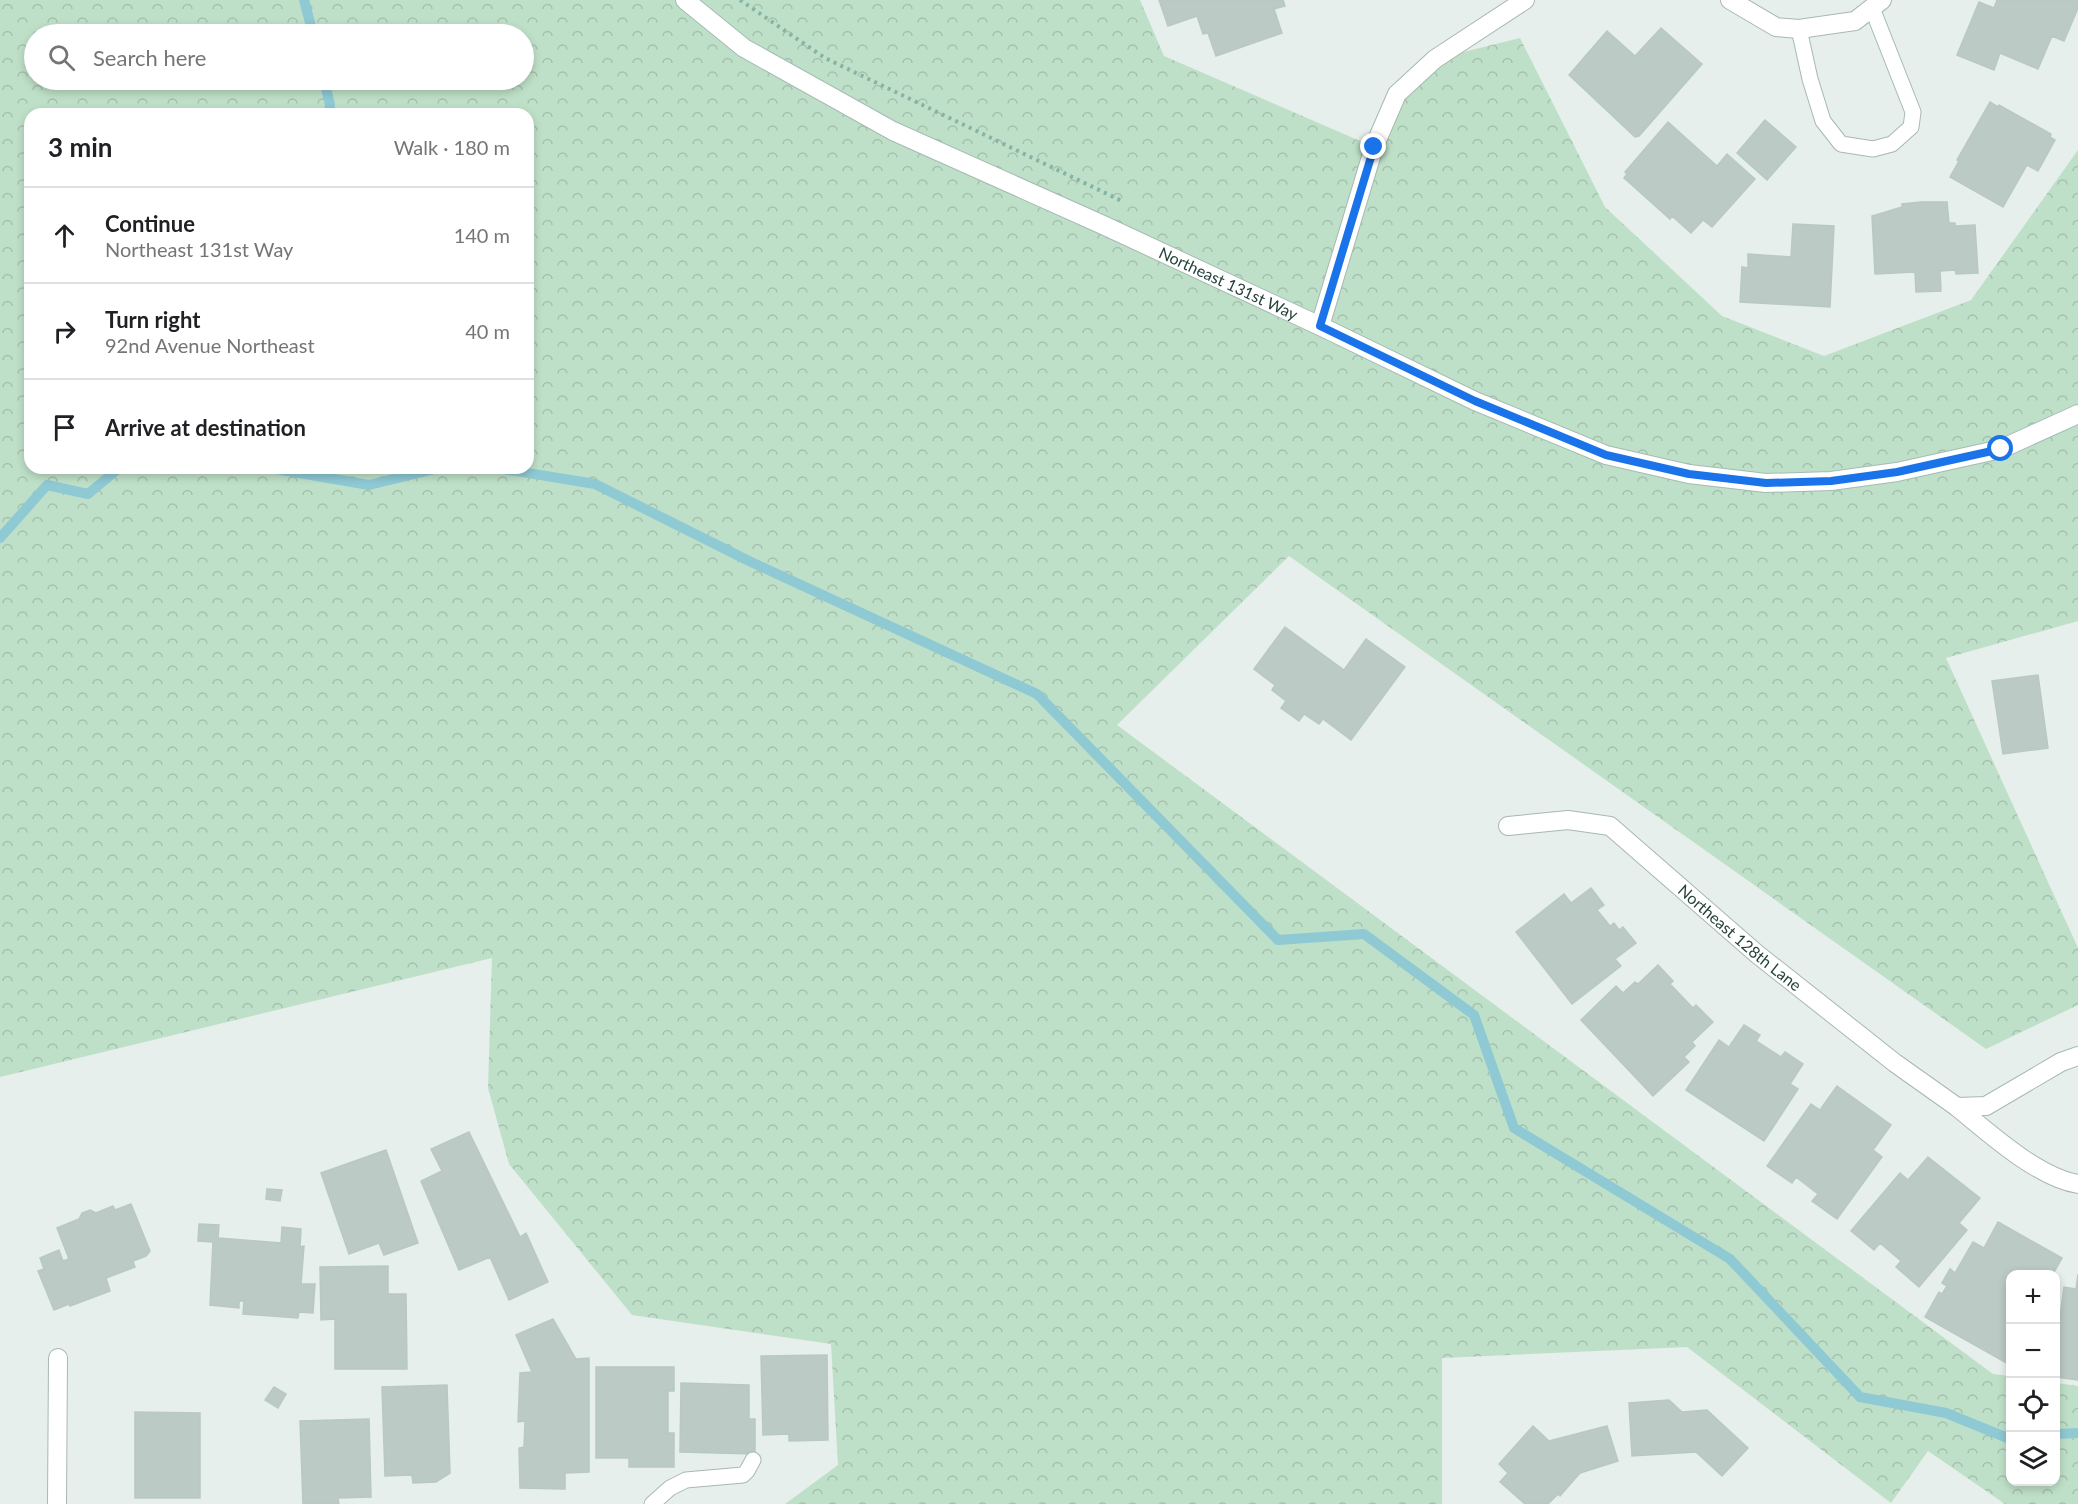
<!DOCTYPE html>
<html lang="en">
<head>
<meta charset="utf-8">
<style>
  :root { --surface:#fff; --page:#f6f6f6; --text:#202124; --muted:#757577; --line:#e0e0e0 }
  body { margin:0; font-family:Lato,sans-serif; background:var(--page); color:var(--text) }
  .controls { position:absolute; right:18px; bottom:18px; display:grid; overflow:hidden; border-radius:12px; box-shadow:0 3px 9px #0003 }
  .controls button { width:54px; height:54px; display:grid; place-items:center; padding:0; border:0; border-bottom:2px solid var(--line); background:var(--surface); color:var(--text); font:30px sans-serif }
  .stop { position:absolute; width:18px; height:18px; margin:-14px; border:4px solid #1a73e8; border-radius:50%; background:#fff }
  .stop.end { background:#1a73e8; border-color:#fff; box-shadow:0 2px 6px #0008 }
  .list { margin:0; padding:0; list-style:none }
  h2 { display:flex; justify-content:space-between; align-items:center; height:78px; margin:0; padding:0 24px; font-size:26px }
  h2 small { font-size:20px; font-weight:400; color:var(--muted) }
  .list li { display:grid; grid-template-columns:39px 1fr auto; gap:18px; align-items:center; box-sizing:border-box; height:96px; padding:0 24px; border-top:2px solid var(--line) }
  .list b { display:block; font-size:22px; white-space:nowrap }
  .list p { margin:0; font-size:20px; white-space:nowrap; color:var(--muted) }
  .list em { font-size:20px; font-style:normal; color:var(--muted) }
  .icon { flex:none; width:33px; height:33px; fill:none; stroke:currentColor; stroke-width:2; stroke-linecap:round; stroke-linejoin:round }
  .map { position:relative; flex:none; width:2078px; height:1504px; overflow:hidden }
  .search { position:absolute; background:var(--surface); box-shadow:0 3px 9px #0003; left:24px; top:24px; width:510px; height:66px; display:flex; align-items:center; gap:15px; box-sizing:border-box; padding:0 21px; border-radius:33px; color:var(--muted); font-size:22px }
  .panel { position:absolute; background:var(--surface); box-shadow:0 3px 9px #0003; left:24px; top:108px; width:510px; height:366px; border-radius:18px }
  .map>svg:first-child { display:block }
  .forest { fill:url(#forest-crowns); fill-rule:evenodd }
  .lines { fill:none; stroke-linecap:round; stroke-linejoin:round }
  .stream { stroke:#8ec9d4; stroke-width:10 }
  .building { fill:#bbcac4; stroke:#b8c9c2; stroke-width:1.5 }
  .lane-casing { stroke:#a8b8b2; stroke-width:17 }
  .street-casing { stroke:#a8b8b2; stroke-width:20 }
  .secondary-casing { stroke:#a4bbb3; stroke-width:20 }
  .path { stroke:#86b3a5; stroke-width:4; stroke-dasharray:3 4.5; stroke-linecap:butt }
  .lane { stroke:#fff; stroke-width:15 }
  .street { stroke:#fff; stroke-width:18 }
  .secondary { stroke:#fff; stroke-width:18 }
  .route { stroke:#1a73e8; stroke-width:8 }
  .labels { text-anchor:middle; stroke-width:4.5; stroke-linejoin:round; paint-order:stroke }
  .street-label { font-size:16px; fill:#24423a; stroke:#f7fbf9 }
</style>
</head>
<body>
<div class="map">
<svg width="2078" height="1504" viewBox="0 0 2078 1504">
  <defs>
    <pattern id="forest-crowns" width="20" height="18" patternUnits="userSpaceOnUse" patternTransform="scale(1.5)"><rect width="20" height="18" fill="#bfe0c8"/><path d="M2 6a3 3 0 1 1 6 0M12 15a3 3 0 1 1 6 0" fill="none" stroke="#a4c1ad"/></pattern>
  </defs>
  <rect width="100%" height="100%" fill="#e6efeb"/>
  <!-- forest -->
  <path class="forest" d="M0 0H1140L1164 56 1374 147 1397 94 1435 59 1520 38 1605 207 1722 316 1824 356 1971 300 2078 150V621L1946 658 2078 948V1005L1986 1049 1289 556 1117 725 1993 1374 2010 1376V1482H2056V1383L2078 1386V1504H2005L1928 1451 1891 1503 1687 1347 1442 1358V1504H785L838 1465 831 1344 632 1315 509 1164 488 1088 492 958 0 1077ZM34 34H524V80H34ZM30 114H528V468H30Z"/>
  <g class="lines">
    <!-- stream -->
    <path class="stream" d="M304 0 313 34
      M324 80 330 105 328 114
      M270 468 369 485 439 468
      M497 468 595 484 751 562 1037 694 1278 940 1364 934 1474 1015 1514 1128 1730 1259 1860 1397 1946 1413 2010 1439
      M0 538 47 485 88 494 119 468
      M2056 1434 2078 1433"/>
  </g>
  <!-- building -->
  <path class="building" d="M1159 0H1283L1285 6 1274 9 1282 33 1216 56 1208 33 1203 34 1197 16 1168 26Z
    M1997 0H2078V8L2064 41 2052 36 2038 69 2000 53 1994 70 1957 55 1979 2 1994 8Z
    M1661 28 1702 64 1639 136 1635 137 1569 75 1607 31 1635 56Z
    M1990 102 1998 107 1999 105 2051 134 2050 137 2055 140 2038 171 2027 165 2003 207 1950 177 1959 161 1957 160Z
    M1765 120 1796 147 1767 180 1737 153Z
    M1668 122 1717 166 1727 154 1755 179 1712 227 1703 220 1691 233 1672 216 1670 219 1624 178 1627 174 1625 172Z
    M1921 202H1947L1949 223H1955V226L1975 225 1978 273 1956 274 1955 270 1940 271 1941 291 1916 292 1915 272 1875 274 1872 216 1902 207V204Z
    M1793 224 1834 226 1830 307 1740 302 1742 267 1748 268V254L1791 257Z
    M1285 627 1344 670 1366 639 1405 667 1351 740 1323 719 1319 724 1304 714 1299 721 1281 708 1286 701 1272 690 1275 685 1254 669Z
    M2038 675 2048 748 2003 754 1992 681Z
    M1591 888 1604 905 1597 910 1610 926 1614 923 1619 930 1623 927 1636 943 1615 959 1621 966 1572 1004 1516 932 1564 894 1571 903Z
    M1658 965 1673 981 1670 984 1693 1008 1696 1005 1713 1022 1692 1042 1695 1046 1684 1057 1689 1062 1653 1096 1581 1020 1616 986 1623 993 1635 982 1638 984Z
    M1744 1025 1760 1035 1756 1041 1781 1057 1785 1052 1803 1064 1790 1084 1798 1089 1764 1141 1686 1090 1719 1040 1729 1047Z
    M1837 1086 1891 1125 1873 1150 1882 1157 1837 1219 1812 1201 1818 1194 1796 1177 1792 1183 1767 1166 1811 1104 1820 1110Z
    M469 1132 520 1237 526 1233 548 1282 509 1300 490 1257 459 1270 421 1181 442 1171 431 1149Z
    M386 1150 418 1243 384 1255 379 1243 349 1254 321 1173Z
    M1928 1157 1980 1198 1959 1223 1967 1230 1919 1287 1896 1267 1901 1261 1880 1243 1874 1250 1851 1231 1900 1173 1908 1180Z
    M267 1189 282 1190 280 1201 266 1199Z
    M131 1204 150 1251 146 1256 133 1261 135 1267 106 1278 110 1291 70 1306 69 1304 54 1310 38 1271 44 1269 40 1258 59 1250 63 1261 69 1259 57 1228 79 1219 82 1213 90 1210 96 1213 113 1206 115 1210Z
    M1998 1222 2062 1258 2053 1274H2010V1365L1925 1317 1939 1292 1942 1294 1947 1286 1942 1283 1950 1269 1955 1273 1973 1242 1984 1248Z
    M199 1224 219 1225 218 1238 281 1243 282 1227 301 1229 300 1247 304 1246 301 1284H315L313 1313 299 1312 298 1318 243 1314 244 1301H239V1308L210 1305 213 1242 198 1241Z
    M388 1266V1294H406L407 1369H335V1319L321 1320 320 1267Z
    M2078 1274V1380L2056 1377V1348L2057 1338H2056V1323L2059 1324 2064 1287 2076 1289Z
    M553 1319 576 1359 589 1358V1472L565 1473V1489L520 1488 519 1448 524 1447 525 1421 518 1422 520 1373 532 1372 516 1335Z
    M827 1355 828 1440 789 1441V1434L763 1435 761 1356Z
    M596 1367H674V1391H668V1433H674V1467H629V1458H596Z
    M681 1383 749 1385V1419H755V1454L680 1452Z
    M447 1385 450 1473 436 1482 413 1483 412 1475 385 1476 382 1387Z
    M274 1387 286 1394 278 1408 265 1400Z
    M1669 1400 1682 1412 1707 1410 1748 1448 1722 1476 1696 1452 1632 1456 1629 1403Z
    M135 1412 200 1413V1498H135Z
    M369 1419 371 1497 338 1498 339 1504H303L300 1421Z
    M1533 1426 1549 1441 1607 1426 1618 1461 1580 1473 1560 1496 1558 1494 1548 1504H1525L1500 1482 1508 1473 1499 1464Z"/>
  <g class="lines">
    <!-- lane casing -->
    <g class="lane-casing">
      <path id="lane" d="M1799 29 1810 79 1823 121 1841 144 1873 149 1892 144 1911 127 1913 112 1872 8
        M652 1504 670 1488 686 1480 743 1475 747 1471 753 1460"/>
    </g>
    <!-- street casing -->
    <g class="street-casing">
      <g id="street">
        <path d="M1730 0 1776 27 1799 29 1855 21 1882 0"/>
        <path d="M1320 326 1374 147 1397 94 1435 59 1525 0"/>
        <path id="s1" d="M1508 826 1568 820 1610 826 1757 954 1895 1063 1957 1107 1986 1106 2061 1062 2078 1056"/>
        <path d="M1957 1107C1989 1133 2037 1177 2078 1184"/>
        <path d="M57 1504 58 1358"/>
      </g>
    </g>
    <!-- secondary casing -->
    <g class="secondary-casing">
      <g id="secondary">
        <path id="s2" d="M685 0 744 48 893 131 1103 225 1320 326 1475 401 1606 455 1689 474 1766 483 1831 481 1897 472 2001 449 2078 414"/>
      </g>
    </g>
    <!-- path -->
    <path class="path" d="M740 0 825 58 1124 202"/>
    <!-- lane -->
    <use href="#lane" class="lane"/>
    <!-- street -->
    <use href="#street" class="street"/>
    <!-- secondary -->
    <use href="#secondary" class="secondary"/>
  </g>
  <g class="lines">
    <!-- route -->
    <path class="route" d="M1374 147 1320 326 1475 401 1606 455 1689 474 1766 483 1831 481 1897 472 2001 449"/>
  </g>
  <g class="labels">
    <!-- street labels -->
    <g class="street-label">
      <text dy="6" stroke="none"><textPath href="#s2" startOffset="615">Northeast 131st Way</textPath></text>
      <text dy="6" stroke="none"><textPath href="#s1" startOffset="274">Northeast 128th Lane</textPath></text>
    </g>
  </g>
</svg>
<div class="controls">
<button>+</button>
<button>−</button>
<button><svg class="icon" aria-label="locate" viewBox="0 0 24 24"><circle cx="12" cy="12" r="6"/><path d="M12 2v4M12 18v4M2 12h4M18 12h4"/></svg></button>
<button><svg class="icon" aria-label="layers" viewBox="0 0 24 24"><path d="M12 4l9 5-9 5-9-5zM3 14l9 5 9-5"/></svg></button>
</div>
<div class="stop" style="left:2001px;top:449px"></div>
<div class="stop end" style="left:1374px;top:147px"></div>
<div class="search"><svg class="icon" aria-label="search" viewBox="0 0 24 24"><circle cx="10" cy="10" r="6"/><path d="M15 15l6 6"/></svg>Search here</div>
<section class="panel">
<h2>3 min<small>Walk · 180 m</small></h2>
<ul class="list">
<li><svg class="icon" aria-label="ahead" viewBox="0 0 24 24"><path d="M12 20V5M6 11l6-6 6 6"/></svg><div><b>Continue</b><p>Northeast 131st Way</p></div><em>140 m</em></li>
<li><svg class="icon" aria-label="right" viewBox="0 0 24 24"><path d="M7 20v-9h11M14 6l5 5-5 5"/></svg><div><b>Turn right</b><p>92nd Avenue Northeast</p></div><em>40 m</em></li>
<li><svg class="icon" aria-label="arrive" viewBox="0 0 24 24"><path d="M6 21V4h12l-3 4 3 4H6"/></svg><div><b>Arrive at destination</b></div></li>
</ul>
</section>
</div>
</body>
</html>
